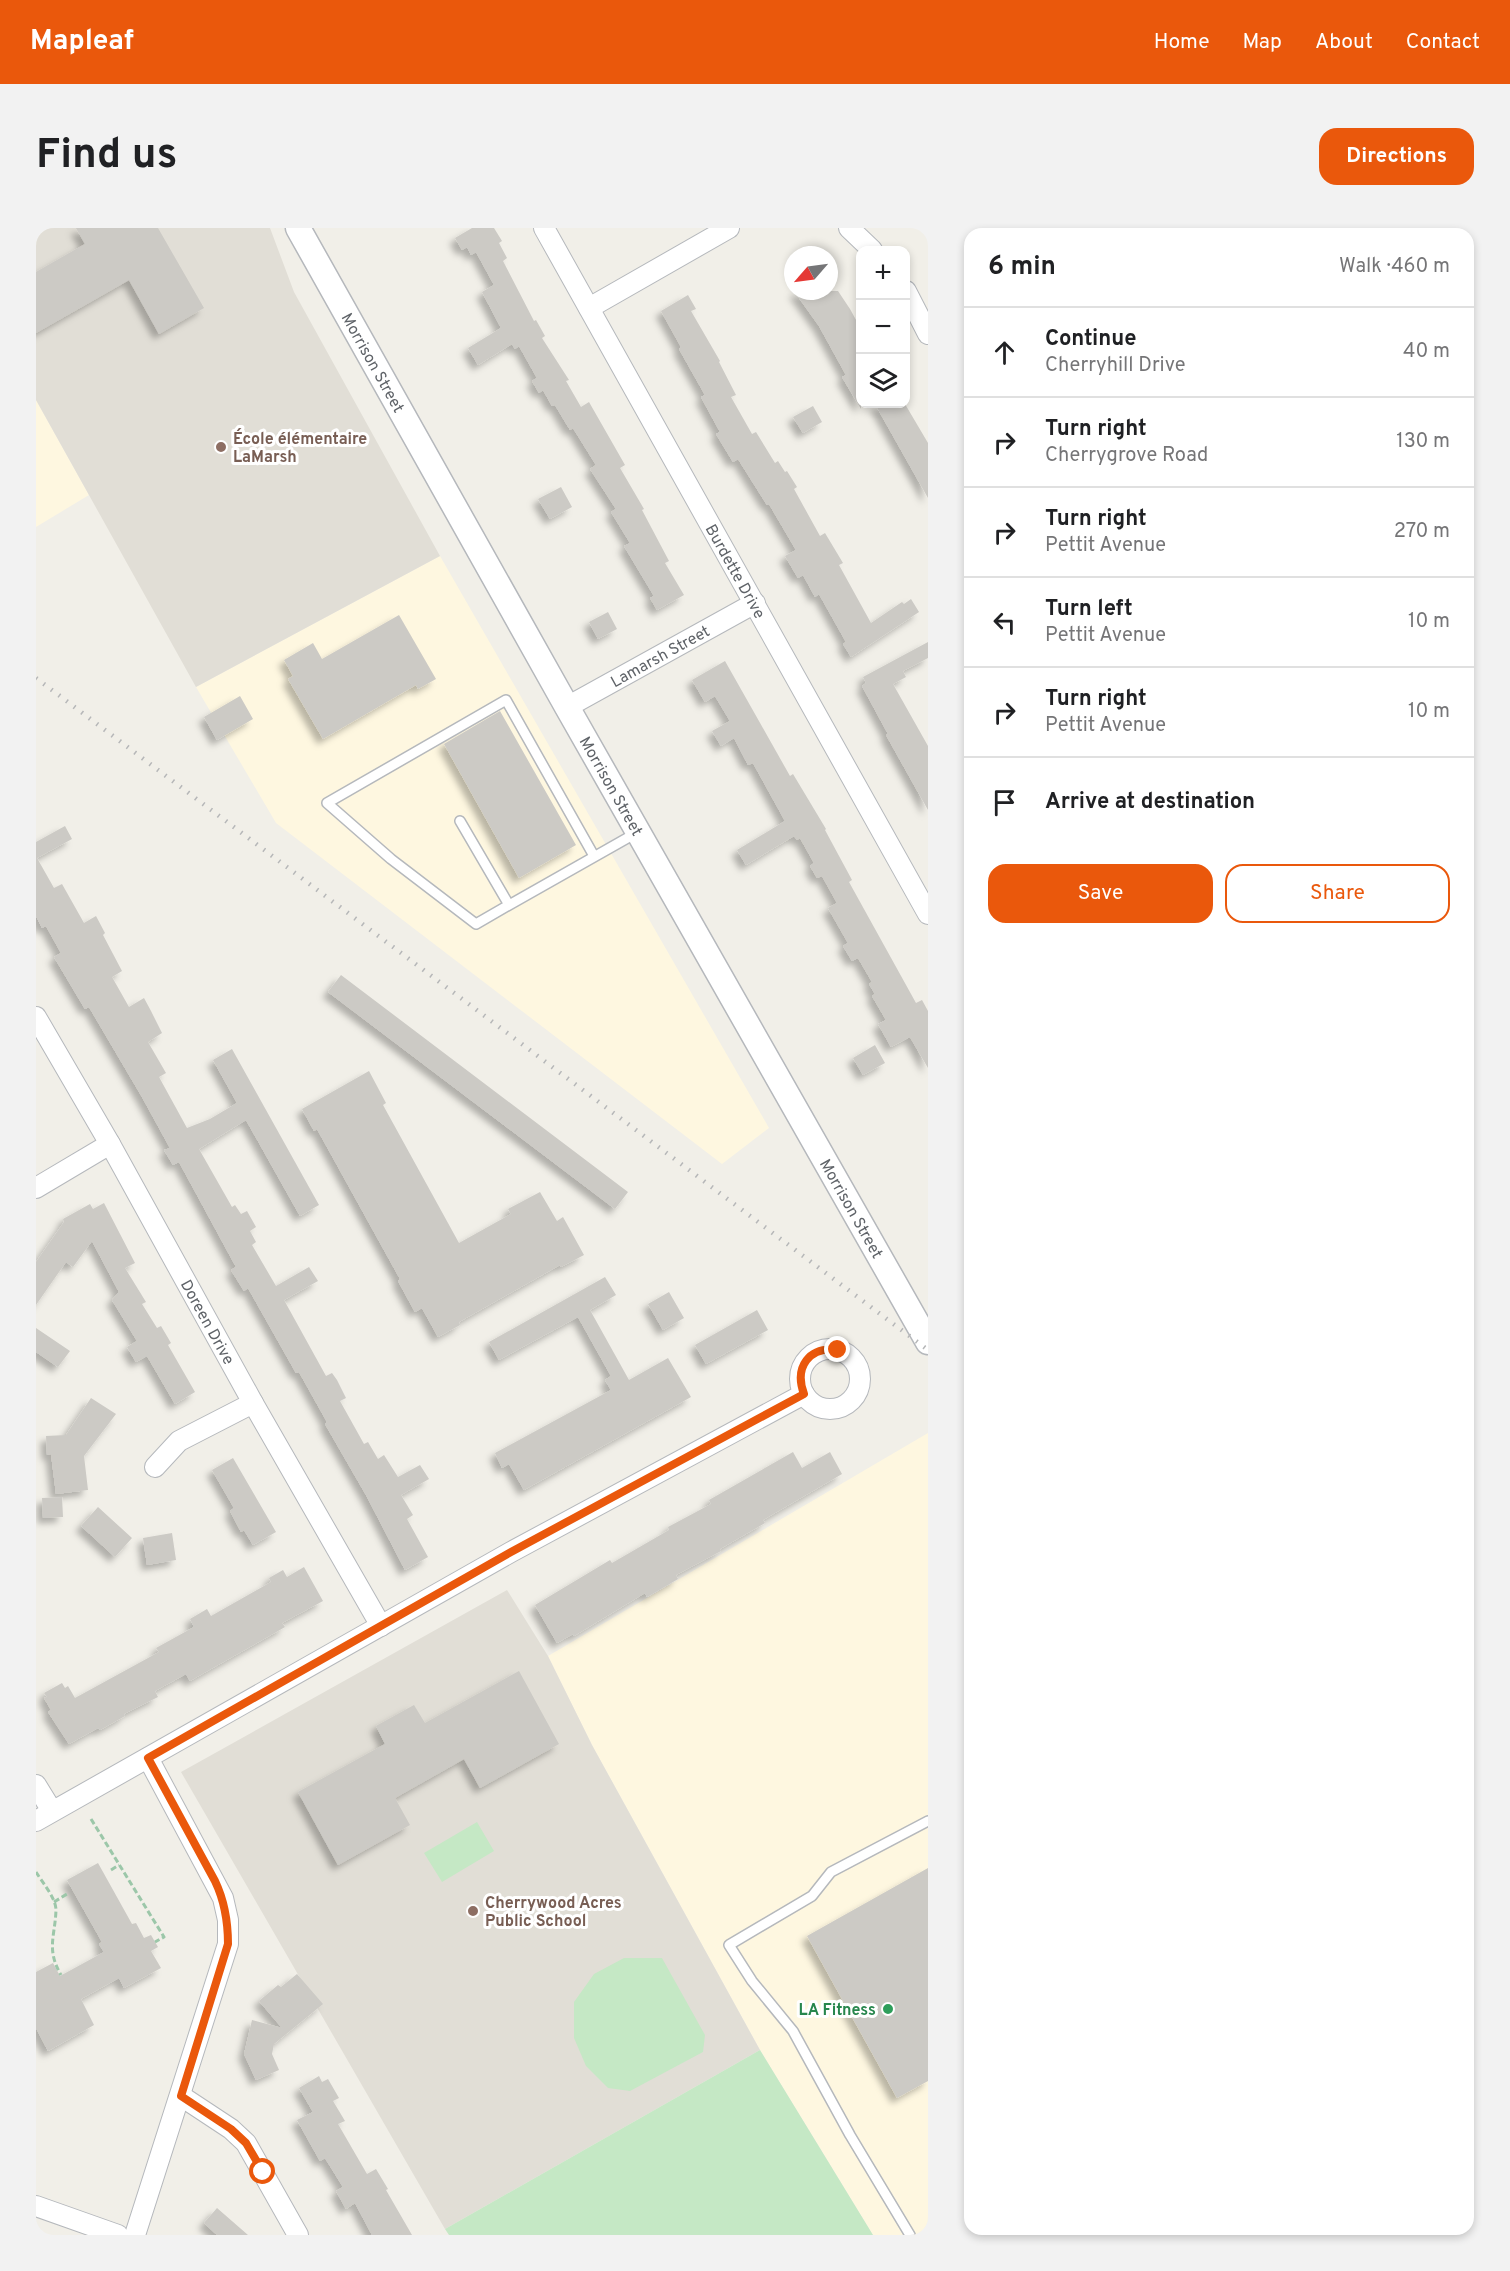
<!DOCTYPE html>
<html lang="en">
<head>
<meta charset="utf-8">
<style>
  :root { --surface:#fff; --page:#f2f2f2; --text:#202124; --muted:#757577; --line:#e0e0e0; --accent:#ea580c }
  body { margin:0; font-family:Overpass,sans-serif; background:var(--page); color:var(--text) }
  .controls { position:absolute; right:18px; top:18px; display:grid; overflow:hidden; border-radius:12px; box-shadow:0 3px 9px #0003 }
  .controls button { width:54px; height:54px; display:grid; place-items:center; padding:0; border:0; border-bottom:2px solid var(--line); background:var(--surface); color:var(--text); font:30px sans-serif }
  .compass { position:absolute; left:748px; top:18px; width:54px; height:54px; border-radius:50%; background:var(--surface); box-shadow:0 3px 9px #0003; rotate:242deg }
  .stop { position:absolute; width:18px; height:18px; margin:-14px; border:4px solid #ea580c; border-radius:50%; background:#fff }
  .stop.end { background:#ea580c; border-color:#fff; box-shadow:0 2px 6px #0008 }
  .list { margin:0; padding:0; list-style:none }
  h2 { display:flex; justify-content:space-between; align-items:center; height:78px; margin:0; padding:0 24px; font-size:26px }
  h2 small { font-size:20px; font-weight:400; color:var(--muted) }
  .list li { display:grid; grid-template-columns:39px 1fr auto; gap:18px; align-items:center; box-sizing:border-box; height:90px; padding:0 24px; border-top:2px solid var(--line) }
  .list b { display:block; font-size:22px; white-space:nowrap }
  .list p { margin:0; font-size:20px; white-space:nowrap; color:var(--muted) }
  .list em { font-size:20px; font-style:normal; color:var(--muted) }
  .actions { display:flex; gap:12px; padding:18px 24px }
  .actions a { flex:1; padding:14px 0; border:2px solid var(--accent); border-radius:18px; text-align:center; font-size:21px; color:var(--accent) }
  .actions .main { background:var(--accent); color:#fff }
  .icon { flex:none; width:33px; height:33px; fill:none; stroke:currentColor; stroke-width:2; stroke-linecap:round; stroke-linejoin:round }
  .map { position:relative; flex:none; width:892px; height:2007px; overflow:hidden; border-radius:18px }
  header { display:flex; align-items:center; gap:36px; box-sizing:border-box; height:84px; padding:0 30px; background:var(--accent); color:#fff }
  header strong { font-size:28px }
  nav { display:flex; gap:33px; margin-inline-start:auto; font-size:21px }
  .intro { display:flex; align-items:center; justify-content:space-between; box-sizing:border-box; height:144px; padding:0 36px }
  h1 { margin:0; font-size:42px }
  .button { padding:15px 27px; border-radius:18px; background:var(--accent); color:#fff; font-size:21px; font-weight:700 }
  main { display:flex; gap:36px; padding:0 36px }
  aside { flex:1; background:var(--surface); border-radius:18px; box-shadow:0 3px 9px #0003 }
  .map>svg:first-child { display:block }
  .commercial { fill:#fef7e0 }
  .education { fill:#e1ded6 }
  .green { fill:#c5e8c5 }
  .building { fill:#cccac5; filter:url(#shadow) }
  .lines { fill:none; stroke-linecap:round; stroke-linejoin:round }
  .service-casing { stroke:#b5b8bc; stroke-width:12 }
  .minor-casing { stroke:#b5b8bc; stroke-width:22 }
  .tertiary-casing { stroke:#b5b8bc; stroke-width:27 }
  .path { stroke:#9cc7a9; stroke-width:3; stroke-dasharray:6 3; stroke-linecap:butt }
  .service { stroke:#fff; stroke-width:9 }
  .minor { stroke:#fff; stroke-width:20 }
  .tertiary { stroke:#fff; stroke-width:24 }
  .rail { stroke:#b6b7b8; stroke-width:4.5; stroke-dasharray:1.5 8; stroke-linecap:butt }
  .route { stroke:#ea580c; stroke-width:8 }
  .education-dot { fill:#8d6e63; stroke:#fff; stroke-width:2 }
  .leisure-dot { fill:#2e9e5b; stroke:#fff; stroke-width:2 }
  .labels { text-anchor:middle; stroke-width:6; stroke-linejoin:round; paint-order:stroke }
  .street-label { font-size:16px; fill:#5f6368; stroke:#fff }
  .education-label { font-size:16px; font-weight:bold; fill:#785e54; stroke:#fff; text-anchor:start }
  .leisure-label { font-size:16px; font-weight:bold; fill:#27864d; stroke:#fff; text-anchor:end }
</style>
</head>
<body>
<header>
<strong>Mapleaf</strong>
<nav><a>Home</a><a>Map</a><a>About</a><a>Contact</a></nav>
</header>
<div class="intro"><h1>Find us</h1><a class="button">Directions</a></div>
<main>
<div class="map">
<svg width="892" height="2007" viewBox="0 0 892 2007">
  <defs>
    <filter id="shadow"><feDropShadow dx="-5.5" dy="5.5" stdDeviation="3" flood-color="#0004"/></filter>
  </defs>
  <rect width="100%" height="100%" fill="#f1efe8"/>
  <!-- commercial -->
  <path class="commercial" d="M0 172 53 267 0 299Z
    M404 328 733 900 686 936 240 595 160 459Z
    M892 1205V2007H837L724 1822 556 1517 512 1428Z"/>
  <!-- education -->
  <path class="education" d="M0 0H234L258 64 404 328 160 459 0 172Z
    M471 1362 512 1428 556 1517 724 1822 409 2001 145 1544Z"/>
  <!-- green -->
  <path class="green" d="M441 1594 458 1623 406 1654 388 1625Z
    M588 1730H626L669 1807 667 1824 594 1863 572 1860 550 1838 538 1810V1774L558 1746Z
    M724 1822 837 2007H413L409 2001Z"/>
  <!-- building -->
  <path class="building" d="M40 0H122L168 80 123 106 93 52 0 105V44L49 16Z
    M436 0H458L466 13 463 15 471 30 467 33 498 93 500 92 509 108 506 110 533 152 530 153 545 179 553 174 589 237 584 240 608 281 606 282 633 333 629 335 648 367 621 382 614 370 618 368 588 318 594 315 575 284 580 281 554 241 560 237 537 200 534 202 519 177 516 178 507 162 503 165 496 153 501 150 483 118 479 121 476 116 442 137 432 120 465 100 446 64 458 57 440 24 435 27 431 19 426 22 419 10Z
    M758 63H802L814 81 825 101V181L806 149 810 147 783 98Z
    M652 67 660 81 655 83 684 133 683 134 700 167 695 169 716 206 720 204 739 235 742 233 749 244 751 243 761 259 758 261 784 308 789 305 807 335 803 337 835 395 866 374 868 376 875 371 883 384 815 429 807 416 810 414 783 366 779 369 767 347 762 350 749 328 760 322 733 276 731 277 702 231 697 234 680 206 684 204 665 169 669 167 643 121 645 119 625 83Z
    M839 176H869L892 215V270Z
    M777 178 786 194 767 205 757 189Z
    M525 259 536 279 514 291 502 271Z
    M572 384 581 401 562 411 553 394Z
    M363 387 400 451 382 461 380 457 287 511 252 451 257 448 248 432 277 415 286 431Z
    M892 414V430L867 443 870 449 857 456 892 518V582L850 507 852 506 826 458 830 455 827 449Z
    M689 433 754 548 757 546 790 601 789 602 816 652 813 654 880 775 886 772 892 783V840L874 809 855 819 842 796 850 792 836 768 839 766 833 756 836 754 822 730 816 733 807 718 812 715 792 680 801 675 786 648 781 650 774 638 778 635 764 610 761 612 758 608 710 637 701 622 749 593 717 535 712 537 698 510 685 518 676 503 694 493 679 468 669 474 656 452Z
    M204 468 217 491 181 512 168 489Z
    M464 483 540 617 483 650 408 516Z
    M29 598 36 611 1 630 18 660 26 656 48 695 60 688 69 705 67 707 86 743 76 749 93 779 108 770 115 783 126 805 112 814 130 845 123 849 151 900 174 891 201 875 177 832 196 821 283 977 264 988 210 892 163 921 196 979 199 977 205 986 211 983 220 999 214 1003 220 1014 216 1017 240 1058 273 1039 282 1053 248 1072 290 1148 296 1145 301 1152 310 1170 304 1173 328 1216 332 1214 342 1231 348 1227 362 1249 384 1237 393 1251 365 1267 377 1287 371 1291 392 1329 369 1342 330 1267 289 1196 291 1194 263 1144 260 1145 212 1060 208 1063 195 1042 200 1039 143 934 137 937 128 922 134 920 106 869 53 779 49 781 18 729 25 725 10 698 6 700 0 688V614Z
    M305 747 592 964 579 981 292 764Z
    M839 817 849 835 827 847 817 830Z
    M333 843 350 875 347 877 423 1015 475 986 472 981 504 964 521 993 527 989 548 1027 525 1039 524 1037 423 1094 424 1097 402 1109 386 1080 379 1084 362 1053 364 1051 281 901 278 903 266 881Z
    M68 975 99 1035 89 1040 110 1074 106 1076 121 1100 125 1098 135 1115 132 1117 159 1164 139 1176 111 1128 100 1134 91 1119 101 1113 76 1072 83 1064 56 1013 37 1039 30 1034 0 1077V1034L28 994 27 991 54 976 57 981Z
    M569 1049 580 1067 554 1082 593 1152 632 1130 655 1169 488 1262 473 1236 466 1240 459 1225 575 1162 569 1152 575 1148 542 1089 463 1132 453 1114Z
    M633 1064 648 1090 627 1102 612 1076Z
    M721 1082 732 1102 670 1136 659 1117Z
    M0 1100 34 1123 22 1139 0 1124Z
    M55 1170 80 1186 48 1228 52 1262 20 1266 15 1226 11 1227 10 1208 30 1207Z
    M757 1224 766 1240 794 1224 806 1246 727 1292 729 1295 684 1321 685 1323 640 1347 642 1351 611 1369 609 1365 538 1408 537 1406 521 1415 499 1377 574 1332 576 1335 633 1302 632 1299 675 1276 673 1272Z
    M197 1230 240 1304 217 1317 208 1302 205 1304 194 1283 198 1280 176 1242Z
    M26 1269 27 1289 7 1290 6 1270Z
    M62 1279 96 1310 79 1329 45 1298Z
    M136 1305 140 1332 111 1337 107 1310Z
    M268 1339 287 1373 246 1395 249 1399 175 1441 154 1453 150 1446 119 1463 122 1469 88 1486 89 1488 64 1502 62 1500 33 1516 12 1484 15 1482 8 1470 11 1469 8 1465 26 1455 29 1460 32 1458 39 1470 123 1424 120 1420 158 1399 154 1391 171 1381 175 1388 235 1354 233 1350 247 1342 251 1349Z
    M483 1443 523 1516 444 1560 428 1531 359 1570 374 1597 302 1637 262 1564 349 1516 340 1498 378 1477 389 1495Z
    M62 1635 96 1696 100 1695 108 1710 115 1707 122 1719 115 1723 125 1740 88 1760 83 1750 45 1771 58 1797 12 1823 0 1800V1744L17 1735 24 1748 68 1724 63 1716 66 1714 31 1652Z
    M892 1640V1853L861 1870 771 1708Z
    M261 1746 287 1776 238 1816 236 1826 243 1842 220 1852 208 1826 216 1792 246 1800 223 1773 242 1757 245 1759Z
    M283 1848 286 1854 292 1851 303 1870 297 1873 309 1893 302 1896 331 1946 340 1941 352 1961 350 1962 376 2007H336L319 1975 310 1981 300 1963 307 1959 289 1930 284 1933 261 1892 277 1884 263 1860Z
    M181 1980 212 2007H181L168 1995Z"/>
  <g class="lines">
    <!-- service casing -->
    <g class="service-casing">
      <path id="service" d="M424 593 473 677 602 604
        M473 677 440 696 355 631 291 575 470 472 558 628
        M874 2007 814 1907 757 1803 716 1753 693 1717 776 1668 795 1644 892 1593"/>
    </g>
    <!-- minor casing -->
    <g class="minor-casing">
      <g id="minor">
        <path id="s1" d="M508 0 892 686"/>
        <path d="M813 0 836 22"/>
        <path d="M870 63 892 106"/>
        <path d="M553 80 693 0"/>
        <path id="s2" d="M531 479 719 375"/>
        <path id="s3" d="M0 789 74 916 217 1175 345 1398"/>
        <path d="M0 960 74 916"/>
        <circle cx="794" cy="1151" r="30"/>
        <path d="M119 1239 143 1213 217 1175"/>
        <path d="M0 1557 16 1583"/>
        <path d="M0 1593 475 1324 768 1166"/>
        <path d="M145 1868 195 1901 210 1915 262 2007"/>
        <path d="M0 1978 82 2007"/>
        <path d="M99 2007 192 1716V1692L187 1670 112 1530"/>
      </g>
    </g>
    <!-- tertiary casing -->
    <g class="tertiary-casing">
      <g id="tertiary">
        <path id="s4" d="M262 0 531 479 892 1114"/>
      </g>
    </g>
    <!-- path -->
    <path class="path" d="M55 1591 128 1709 119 1714
      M75 1642 83 1637
      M0 1644C6 1654 20 1670 20 1682 19 1709 10 1721 25 1747
      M18 1674 31 1666"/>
    <!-- service -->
    <use href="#service" class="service"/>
    <!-- minor -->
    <use href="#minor" class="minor"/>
    <!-- tertiary -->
    <use href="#tertiary" class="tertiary"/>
    <!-- rail -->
    <path class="rail" d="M0 450 892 1122"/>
  </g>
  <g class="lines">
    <!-- route -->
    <path class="route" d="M227 1944 210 1915 195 1901 145 1868 192 1716C192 1693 189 1674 179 1653L112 1530 475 1324 768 1166C758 1139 773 1118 802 1122"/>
  </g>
  <!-- markers -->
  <g class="education-dot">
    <circle cx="185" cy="219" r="6"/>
    <circle cx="437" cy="1683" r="6"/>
  </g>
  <circle class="leisure-dot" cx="852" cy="1781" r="6"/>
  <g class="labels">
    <!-- street labels -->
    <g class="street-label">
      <text dy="6" stroke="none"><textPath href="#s4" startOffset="154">Morrison Street</textPath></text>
      <text dy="6" stroke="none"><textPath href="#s1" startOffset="393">Burdette Drive</textPath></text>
      <text dy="6" stroke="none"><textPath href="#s2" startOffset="106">Lamarsh Street</textPath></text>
      <text dy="6" stroke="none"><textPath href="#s4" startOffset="640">Morrison Street</textPath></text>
      <text dy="6" stroke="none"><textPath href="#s4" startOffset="1126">Morrison Street</textPath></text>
      <text dy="6" stroke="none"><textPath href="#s3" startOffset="350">Doreen Drive</textPath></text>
    </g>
    <!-- education labels -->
    <g class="education-label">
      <text x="197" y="216">École élémentaire<tspan x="197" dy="18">LaMarsh</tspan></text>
      <text x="449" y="1680">Cherrywood Acres<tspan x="449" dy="18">Public School</tspan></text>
    </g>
    <!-- leisure labels -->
    <g class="leisure-label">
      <text x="840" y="1787">LA Fitness</text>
    </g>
  </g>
</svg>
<div class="controls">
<button>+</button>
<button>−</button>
<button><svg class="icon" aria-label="layers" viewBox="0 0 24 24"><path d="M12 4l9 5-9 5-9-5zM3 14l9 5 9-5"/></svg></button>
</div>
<svg class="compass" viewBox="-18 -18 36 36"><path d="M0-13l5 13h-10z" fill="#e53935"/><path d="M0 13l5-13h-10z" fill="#757577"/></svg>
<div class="stop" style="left:227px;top:1944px"></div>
<div class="stop end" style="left:802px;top:1122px"></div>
</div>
<aside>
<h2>6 min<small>Walk · 460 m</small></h2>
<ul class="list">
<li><svg class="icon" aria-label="ahead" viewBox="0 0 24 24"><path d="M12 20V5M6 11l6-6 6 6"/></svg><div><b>Continue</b><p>Cherryhill Drive</p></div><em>40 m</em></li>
<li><svg class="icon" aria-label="right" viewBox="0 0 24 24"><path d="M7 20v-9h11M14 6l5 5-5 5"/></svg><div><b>Turn right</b><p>Cherrygrove Road</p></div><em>130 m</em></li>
<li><svg class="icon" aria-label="right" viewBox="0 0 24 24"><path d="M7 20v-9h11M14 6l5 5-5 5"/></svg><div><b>Turn right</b><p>Pettit Avenue</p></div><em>270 m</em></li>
<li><svg class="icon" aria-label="left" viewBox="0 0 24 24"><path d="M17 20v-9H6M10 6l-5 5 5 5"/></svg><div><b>Turn left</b><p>Pettit Avenue</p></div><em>10 m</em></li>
<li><svg class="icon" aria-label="right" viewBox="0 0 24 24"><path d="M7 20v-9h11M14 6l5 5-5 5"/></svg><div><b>Turn right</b><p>Pettit Avenue</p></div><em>10 m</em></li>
<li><svg class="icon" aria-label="arrive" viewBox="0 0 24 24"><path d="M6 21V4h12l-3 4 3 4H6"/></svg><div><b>Arrive at destination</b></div></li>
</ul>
<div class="actions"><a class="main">Save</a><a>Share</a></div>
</aside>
</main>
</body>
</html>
